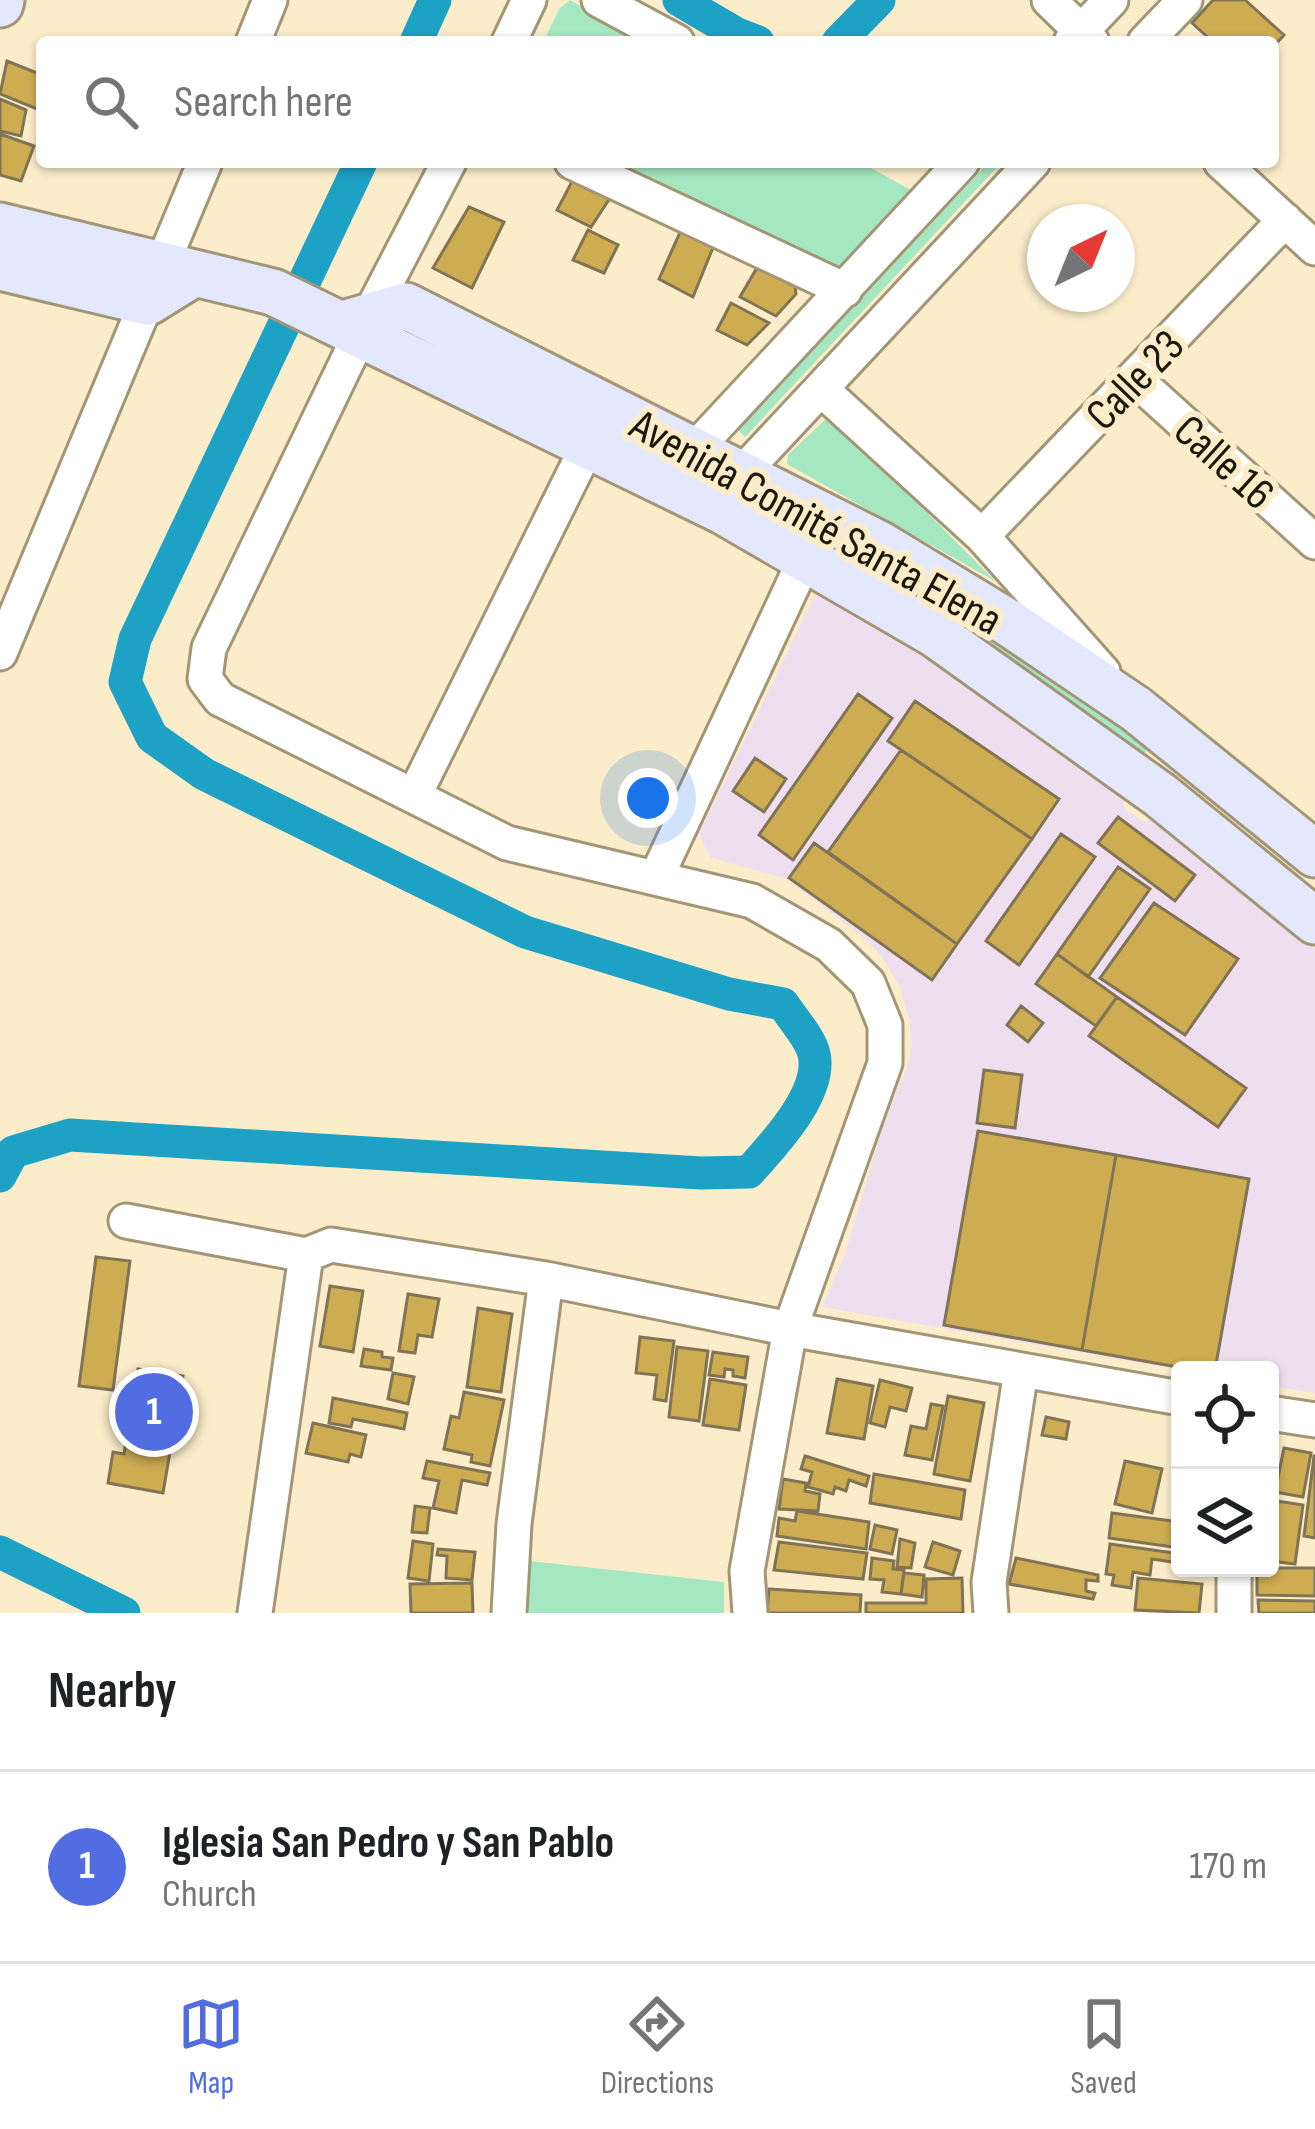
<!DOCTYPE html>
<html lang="en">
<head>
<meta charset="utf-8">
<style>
  :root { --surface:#fff; --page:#f6f6f6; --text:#202124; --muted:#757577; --line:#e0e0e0; --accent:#526de2 }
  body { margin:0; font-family:"Sofia Sans Condensed",sans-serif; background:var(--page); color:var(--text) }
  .controls { position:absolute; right:36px; bottom:36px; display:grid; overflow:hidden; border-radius:12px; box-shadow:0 3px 9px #0004 }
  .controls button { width:108px; height:108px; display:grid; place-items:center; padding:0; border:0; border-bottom:3px solid var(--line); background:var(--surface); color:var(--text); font:60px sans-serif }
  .compass { position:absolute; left:1027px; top:204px; width:108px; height:108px; border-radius:50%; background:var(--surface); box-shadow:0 3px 9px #0004; rotate:43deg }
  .you { position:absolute; left:648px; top:798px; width:42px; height:42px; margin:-30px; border:9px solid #fff; border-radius:50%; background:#1a73e8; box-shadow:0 0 0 18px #1a73e833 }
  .badge { display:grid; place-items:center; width:78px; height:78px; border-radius:50%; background:var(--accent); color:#fff; font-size:39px; font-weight:700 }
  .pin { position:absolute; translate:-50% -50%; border:6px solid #fff; box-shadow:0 3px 12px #0006 }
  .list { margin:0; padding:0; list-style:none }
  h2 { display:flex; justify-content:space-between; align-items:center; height:156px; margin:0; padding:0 48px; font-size:51px }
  h2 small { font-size:39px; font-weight:400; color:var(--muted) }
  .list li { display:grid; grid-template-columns:78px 1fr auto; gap:36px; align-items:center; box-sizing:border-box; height:192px; padding:0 48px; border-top:3px solid var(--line) }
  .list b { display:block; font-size:45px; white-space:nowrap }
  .list p { margin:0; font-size:39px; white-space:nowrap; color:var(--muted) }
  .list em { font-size:39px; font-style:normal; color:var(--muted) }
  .icon { flex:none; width:66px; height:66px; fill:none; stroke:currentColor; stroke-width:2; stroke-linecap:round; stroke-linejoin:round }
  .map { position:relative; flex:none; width:1315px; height:1613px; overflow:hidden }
  .search { position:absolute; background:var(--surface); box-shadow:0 3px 9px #0004; left:36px; right:36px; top:36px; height:132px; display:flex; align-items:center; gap:30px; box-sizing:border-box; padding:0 42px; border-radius:12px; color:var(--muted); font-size:45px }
  .sheet { height:348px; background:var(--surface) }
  nav { display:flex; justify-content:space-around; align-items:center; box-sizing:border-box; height:168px; border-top:3px solid var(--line); background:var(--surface); font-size:33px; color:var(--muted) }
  nav a { display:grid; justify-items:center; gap:6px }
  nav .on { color:var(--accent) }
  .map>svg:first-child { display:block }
  .education { fill:#efdef0 }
  .green { fill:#a5e7c1 }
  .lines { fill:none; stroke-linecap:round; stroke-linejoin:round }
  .canal { stroke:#1da1c4; stroke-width:33 }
  .building { fill:#ceac52; stroke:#807455; stroke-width:3 }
  .street-casing { stroke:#a39676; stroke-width:39 }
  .secondary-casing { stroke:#a39676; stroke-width:51 }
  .street { stroke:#fff; stroke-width:33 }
  .secondary { stroke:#e4e8fd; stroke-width:45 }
  .labels { text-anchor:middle; stroke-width:12; stroke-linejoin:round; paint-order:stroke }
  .street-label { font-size:45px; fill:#1b170a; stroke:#fbedca }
</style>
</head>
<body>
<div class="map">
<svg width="1315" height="1613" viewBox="0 0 1315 1613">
  <rect width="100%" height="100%" fill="#fbedca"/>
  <!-- education -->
  <path class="education" d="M817 591 1017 714 1120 790 1126 810 1142 821 1153 820 1164 826 1315 948V1393L1270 1386V1370H1181L822 1307 845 1254 883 1126 908 1064 912 1044 909 1019 900 987 882 957 863 937 787 879 710 857 699 834Z"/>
  <!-- green -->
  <path class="green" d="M570 0 644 42H543L560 8Z
    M618 162H860L918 194 843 275Z
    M989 162H1002L745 437 738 430Z
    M830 415 995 581 787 464 788 455Z
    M765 502 938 599 1150 743 1142 759 754 517Z
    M529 1561 724 1582V1613H529L526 1590Z"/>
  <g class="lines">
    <!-- canal -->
    <path class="canal" d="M679 0 737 34 758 42
      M416 42 435 0
      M838 42 879 0
      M0 1176 13 1152 70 1135 701 1173 749 1172C773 1145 823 1093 814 1054 811 1039 792 1018 783 1004L729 994 525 932 204 774 152 737 125 682 135 639 361 162
      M0 1552 124 1613"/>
  </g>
  <!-- building -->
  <path class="building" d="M1213 0H1245L1284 35 1273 47V42H1213L1192 23Z
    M7 61 42 75V111L0 94Z
    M0 99 26 110 21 136 0 131Z
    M0 134 34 146 21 181 0 175Z
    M578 170 614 192 591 227 557 210Z
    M469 207 504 222 472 288 433 268Z
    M682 228 714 245 693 297 659 279Z
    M588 230 618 245 604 273 573 260Z
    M758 266 794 281 796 294 776 316 740 297Z
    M731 303 769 323 747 345 717 330Z
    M858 694 892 718 793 860 759 835Z
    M915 701 1059 799 1032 839 888 741Z
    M901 750 1032 839 957 944 828 852Z
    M755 758 786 779 764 812 733 791Z
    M1118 817 1195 875 1175 901 1098 843Z
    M1061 834 1095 857 1019 965 986 941Z
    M814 843 957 944 932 980 789 878Z
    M1118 867 1150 889 1088 977 1057 954Z
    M1154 903 1238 959 1185 1035 1100 978Z
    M1057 954 1117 997 1096 1026 1036 984Z
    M1117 997 1246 1088 1218 1127 1089 1036Z
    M1021 1006 1043 1023 1028 1042 1007 1025Z
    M984 1070 1022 1075 1015 1128 977 1123Z
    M978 1131 1116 1155 1082 1350 944 1325Z
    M1116 1155 1249 1179 1215 1370H1194L1082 1350Z
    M96 1257 130 1261 113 1390 79 1386Z
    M330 1286 363 1291 353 1352 320 1346Z
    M408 1294 439 1299 432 1337 418 1335 415 1353 399 1351Z
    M478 1308 512 1314 501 1392 467 1387Z
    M640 1337 674 1341 666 1401 654 1399 657 1375 636 1373Z
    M677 1347 708 1351 699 1421 669 1417Z
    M364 1349 382 1352V1357L393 1358 391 1370 361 1366Z
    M713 1352 748 1357 745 1378 733 1376V1370L725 1369 724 1377 709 1375Z
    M138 1369 183 1376 163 1493 108 1483 113 1452 124 1454Z
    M393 1373 414 1377 408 1404 388 1399Z
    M710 1379 746 1385 739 1430 703 1425Z
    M837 1379 873 1386 864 1439 827 1433Z
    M880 1380 912 1388 906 1411 890 1407 885 1427 870 1423Z
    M464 1392 504 1400 490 1466 471 1462 472 1455 444 1449 451 1416 459 1418Z
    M948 1396 984 1403 970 1481 934 1474Z
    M333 1398 407 1413 404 1429 353 1419 351 1427 329 1423Z
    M931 1404 943 1406 932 1460 905 1455 911 1426 926 1429Z
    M1046 1417 1069 1422 1066 1439 1042 1435Z
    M313 1423 366 1435 361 1457 350 1454 348 1462 306 1453Z
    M1284 1448 1311 1453 1303 1497 1275 1492Z
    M805 1456 869 1476 866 1486 849 1480 846 1491 835 1487 833 1494 808 1487 812 1472 801 1469Z
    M1314 1456H1315V1538L1304 1536Z
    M427 1461 490 1473 487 1485 462 1480 456 1513 433 1508 439 1481 423 1478Z
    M1125 1461 1162 1469 1152 1513 1115 1504Z
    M874 1474 965 1490 961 1519 870 1503Z
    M783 1479 806 1483 805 1491 820 1494 818 1511 779 1509Z
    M1270 1500 1303 1505 1295 1564 1270 1561Z
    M415 1506 430 1508 427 1533 412 1532Z
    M797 1511 869 1522 866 1549 777 1536 779 1518 795 1521Z
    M1112 1513 1180 1522V1548L1109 1538Z
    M875 1525 897 1530 892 1554 870 1549Z
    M900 1539 915 1543 911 1568 897 1567Z
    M413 1541 433 1544 429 1581 408 1578Z
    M779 1542 867 1553 863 1579 774 1570Z
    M933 1542 960 1551 953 1575 925 1567Z
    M1110 1544 1174 1553 1172 1562 1152 1559 1150 1575 1133 1572 1131 1588 1112 1585 1114 1575 1106 1574Z
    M438 1549 475 1552 472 1580 446 1578 447 1556 437 1555Z
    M872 1558 894 1561 893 1569 904 1570 901 1594 882 1592 884 1580 870 1579Z
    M1016 1558 1098 1575V1581L1086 1580V1591L1095 1593 1093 1599 1009 1584Z
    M1257 1568H1315V1596L1257 1595Z
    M904 1573 924 1575 922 1597 901 1594Z
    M962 1578 963 1613H866V1603H926V1579Z
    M1138 1578 1202 1584 1199 1613 1135 1610Z
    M472 1583 473 1613H411L410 1584Z
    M769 1589 861 1595 860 1613H767Z
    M1258 1600 1315 1601V1613H1259Z"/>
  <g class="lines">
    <!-- street casing -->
    <g class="street-casing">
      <path id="street" d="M599 0 677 42
        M1049 0 1092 42
        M253 42 270 0
        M509 42 529 0
        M1071 42 1111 0
        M1145 42 1185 0
        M449 162 369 316 209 648 205 679 220 699 507 843 752 901 829 945 868 983 885 1025V1063L790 1329 747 1571 750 1613
        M572 162 845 290
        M1221 162 1315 248
        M1135 379 1315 542
        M821 389 982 536 1103 672
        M685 467 694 450 962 162
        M732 493 743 472 1033 162
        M982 536 1285 220
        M0 653 205 162
        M414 796 589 443
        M656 878 805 559
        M126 1221 306 1255 331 1245 546 1279 790 1329 1180 1398
        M1270 1413 1315 1420
        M1234 1568V1613
        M255 1613 306 1255
        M509 1613 514 1524 546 1279
        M991 1613 989 1582 1021 1370"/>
    </g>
    <!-- secondary casing -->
    <g class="secondary-casing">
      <path id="secondary" d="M0 4 1 0
        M0 226 273 292 723 511 935 634 1160 795 1315 921
        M0 267 148 302 193 274
        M343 324 406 306 879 544 1006 621 1136 709 1315 854"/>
    </g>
    <!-- street -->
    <use href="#street" class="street"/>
    <!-- secondary -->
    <use href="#secondary" class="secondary"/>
  </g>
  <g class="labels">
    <!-- street labels -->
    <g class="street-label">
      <text transform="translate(1134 379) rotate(-46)" y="16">Calle 23</text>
      <text transform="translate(1225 461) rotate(42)" y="16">Calle 16</text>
      <text transform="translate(817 521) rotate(29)" y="16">Avenida Comité Santa Elena</text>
    </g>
  </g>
</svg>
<div class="controls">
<button><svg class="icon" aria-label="locate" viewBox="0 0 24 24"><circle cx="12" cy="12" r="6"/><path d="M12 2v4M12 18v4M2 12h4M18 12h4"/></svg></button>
<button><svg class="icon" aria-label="layers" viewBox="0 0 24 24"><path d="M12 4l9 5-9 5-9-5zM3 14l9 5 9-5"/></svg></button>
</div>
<svg class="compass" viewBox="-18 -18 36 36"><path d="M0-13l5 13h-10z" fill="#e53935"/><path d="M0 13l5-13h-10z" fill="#757577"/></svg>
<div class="you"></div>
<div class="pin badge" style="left:154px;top:1412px">1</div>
<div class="search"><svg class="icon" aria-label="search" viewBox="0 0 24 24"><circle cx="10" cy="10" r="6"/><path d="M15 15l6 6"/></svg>Search here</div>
</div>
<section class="sheet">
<h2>Nearby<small></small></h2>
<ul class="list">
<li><span class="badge">1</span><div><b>Iglesia San Pedro y San Pablo</b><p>Church</p></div><em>170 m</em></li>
</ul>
</section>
<nav>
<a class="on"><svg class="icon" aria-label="map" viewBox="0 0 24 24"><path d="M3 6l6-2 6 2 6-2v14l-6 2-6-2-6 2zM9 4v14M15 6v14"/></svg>Map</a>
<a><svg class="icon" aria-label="directions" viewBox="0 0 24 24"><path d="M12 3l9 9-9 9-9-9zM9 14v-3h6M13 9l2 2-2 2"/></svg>Directions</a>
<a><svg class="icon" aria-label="saved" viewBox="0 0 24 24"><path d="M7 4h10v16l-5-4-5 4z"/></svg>Saved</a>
</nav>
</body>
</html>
